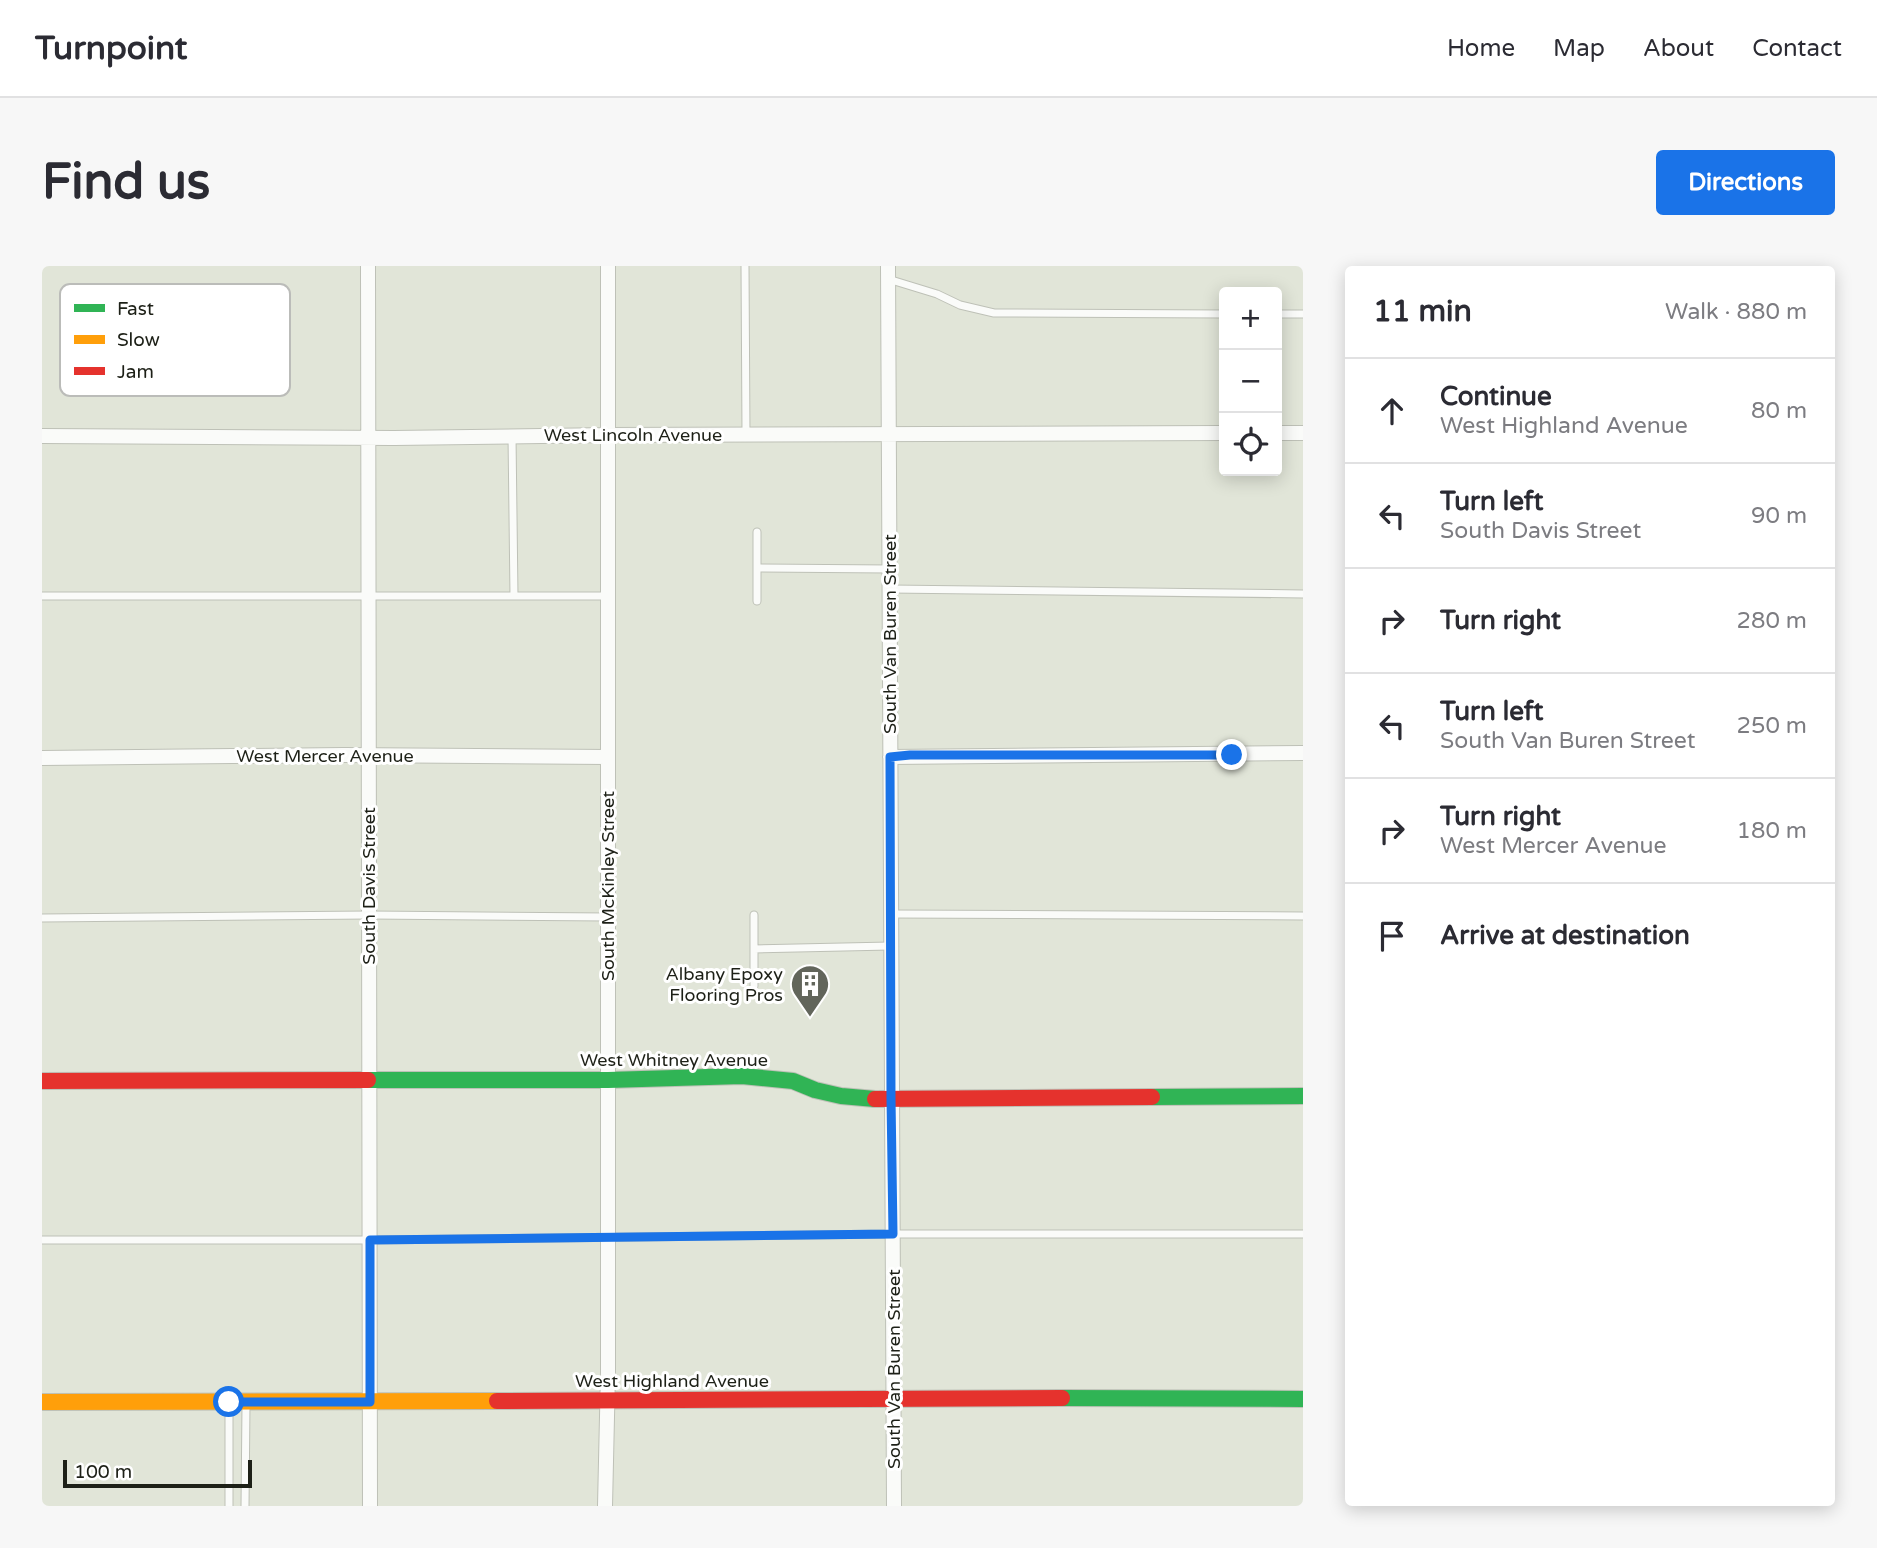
<!DOCTYPE html>
<html lang="en">
<head>
<meta charset="utf-8">
<style>
  :root { --surface:#fff; --page:#f7f7f7; --text:#2b2b33; --muted:#7c7c81; --line:#e1e1e2; --accent:#1a73e8 }
  body { margin:0; font-family:"Varela Round",sans-serif; background:var(--page); color:var(--text) }
  .controls { position:absolute; right:21px; top:21px; display:grid; overflow:hidden; border-radius:7px; box-shadow:0 4px 18px #0003 }
  .controls button { width:63px; height:63px; display:grid; place-items:center; padding:0; border:0; border-bottom:2px solid var(--line); background:var(--surface); color:var(--text); font:35px sans-serif }
  .scale { position:absolute; left:21px; bottom:18px; width:189px; box-sizing:border-box; padding-left:7px; border:4px solid #1d2017; border-top:0; font-size:19px; line-height:24px; white-space:nowrap; color:#1d2017; -webkit-text-stroke:5px #fff; paint-order:stroke }
  .stop { position:absolute; width:21px; height:21px; margin:-16px; border:5px solid #1a73e8; border-radius:50%; background:#fff }
  .stop.end { background:#1a73e8; border-color:#fff; box-shadow:0 2px 7px #0008 }
  .list { margin:0; padding:0; list-style:none }
  h2 { display:flex; justify-content:space-between; align-items:center; height:91px; margin:0; padding:0 28px; font-size:30px }
  h2 small { font-size:23px; font-weight:400; color:var(--muted) }
  .list li { display:grid; grid-template-columns:46px 1fr auto; gap:21px; align-items:center; box-sizing:border-box; height:105px; padding:0 28px; border-top:2px solid var(--line) }
  .list b { display:block; font-size:26px; white-space:nowrap }
  .list p { margin:0; font-size:23px; white-space:nowrap; color:var(--muted) }
  .list em { font-size:23px; font-style:normal; color:var(--muted) }
  .icon { flex:none; width:38px; height:38px; fill:none; stroke:currentColor; stroke-width:2; stroke-linecap:round; stroke-linejoin:round }
  .map { position:relative; flex:none; width:1261px; height:1240px; overflow:hidden; border-radius:7px }
  header { display:flex; align-items:center; gap:42px; box-sizing:border-box; height:98px; padding:0 35px; background:var(--surface); border-bottom:2px solid var(--line) }
  header strong { font-size:33px }
  nav { display:flex; gap:38px; margin-inline-start:auto; font-size:24px }
  .intro { display:flex; align-items:center; justify-content:space-between; box-sizing:border-box; height:168px; padding:0 42px }
  h1 { margin:0; font-size:49px }
  .button { padding:18px 32px; border-radius:7px; background:var(--accent); color:#fff; font-size:24px; font-weight:700 }
  main { display:flex; gap:42px; padding:0 42px }
  aside { flex:1; background:var(--surface); border-radius:7px; box-shadow:0 4px 18px #0003 }
  .map>svg:first-child { display:block }
  .lines { fill:none; stroke-linecap:round; stroke-linejoin:round }
  .lane-casing { stroke:#bec1b7; stroke-width:9 }
  .street-casing { stroke:#bec1b7; stroke-width:16 }
  .fast-casing { stroke:#bec1b7; stroke-width:18 }
  .slow-casing { stroke:#bec1b7; stroke-width:18 }
  .jam-casing { stroke:#bec1b7; stroke-width:18 }
  .lane { stroke:#fafbf9; stroke-width:7 }
  .street { stroke:#fafbf9; stroke-width:14 }
  .fast { stroke:#30b455; stroke-width:16 }
  .slow { stroke:#ff9f0a; stroke-width:16 }
  .jam { stroke:#e5322d; stroke-width:16 }
  .route { stroke:#1a73e8; stroke-width:9 }
  .labels { text-anchor:middle; stroke-width:6; stroke-linejoin:round; paint-order:stroke }
  .street-label { font-size:18px; fill:#1d2017; stroke:#fff }
  .poi-label { font-size:18px; fill:#1d2017; stroke:#fff; text-anchor:end }
  .key { fill:#fff; stroke:#bbbcb9; stroke-width:2 }
  .key-label { font-size:19px; fill:#1d2017 }
</style>
</head>
<body>
<header>
<strong>Turnpoint</strong>
<nav><a>Home</a><a>Map</a><a>About</a><a>Contact</a></nav>
</header>
<div class="intro"><h1>Find us</h1><a class="button">Directions</a></div>
<main>
<div class="map">
<svg width="1261" height="1240" viewBox="0 0 1261 1240">
  <rect width="100%" height="100%" fill="#e1e5d8"/>
  <g class="lines">
    <!-- lane casing -->
    <g class="lane-casing">
      <path id="lane" d="M703 0 704 168
        M846 13 895 28 918 39 952 47 1182 48
        M1235 48H1261
        M470 170 472 330
        M715 266V302
        M848 323 1261 328
        M0 330H566
        M715 335V302L847 303
        M849 648 1261 650
        M0 652 328 649 566 651
        M712 683V649
        M712 720V683L848 680
        M0 974H328L851 968H1261
        M187 1137V1240
        M203 1240 204 1139"/>
    </g>
    <!-- street casing -->
    <g class="street-casing">
      <path id="street" d="M326 0 328 1240
        M846 0 852 1240
        M1235 167H1261
        M0 170 352 172 567 169 1182 167
        M848 491 1261 487
        M0 492 302 489 566 491
        M563 1240 566 1106V0"/>
    </g>
    <!-- fast casing -->
    <g class="fast-casing">
      <path id="fast" d="M326 814H566L700 810 751 815 773 824 799 830 833 833
        M1110 831 1261 830
        M1020 1132 1261 1133"/>
    </g>
    <!-- slow casing -->
    <g class="slow-casing">
      <path id="slow" d="M0 1136 455 1135"/>
    </g>
    <!-- jam casing -->
    <g class="jam-casing">
      <path id="jam" d="M0 815 326 814
        M833 833 1110 831
        M455 1135 1020 1132"/>
    </g>
    <!-- lane -->
    <use href="#lane" class="lane"/>
    <!-- street -->
    <use href="#street" class="street"/>
    <!-- fast -->
    <use href="#fast" class="fast"/>
    <!-- slow -->
    <use href="#slow" class="slow"/>
    <!-- jam -->
    <use href="#jam" class="jam"/>
  </g>
  <g class="lines">
    <!-- route -->
    <path class="route" d="M187 1136H328V974L851 968 849 832 848 491 868 489H1190"/>
  </g>
  <!-- icons -->
  <defs>
    <g id="building-pin" transform="scale(2.0125)"><path d="M0 17L-7.5 6A9.5 9.5 0 1 1 7.5 6Z" fill="#62655b" stroke="#fff"/><path d="M-4-6H4V6H1V3H-1V6H-4ZM-2.5-4.3h1.7v1.8h-1.7ZM.8-4.3h1.7v1.8H.8ZM-2.5-1h1.7V.8h-1.7ZM.8-1h1.7V.8H.8Z" fill="#fff"/></g>
  </defs>
  <g fill-rule="evenodd">
    <use href="#building-pin" x="768" y="718"/>
  </g>
  <g class="labels">
    <!-- street labels -->
    <g class="street-label">
      <text x="591" y="175">West Lincoln Avenue</text>
      <text transform="translate(848 368) rotate(-90)" y="6">South Van Buren Street</text>
      <text x="283" y="496">West Mercer Avenue</text>
      <text transform="translate(327 620) rotate(-90)" y="6">South Davis Street</text>
      <text transform="translate(566 620) rotate(-90)" y="6">South McKinley Street</text>
      <text x="632" y="800">West Whitney Avenue</text>
      <text transform="translate(852 1103) rotate(-90)" y="6">South Van Buren Street</text>
      <text x="630" y="1121">West Highland Avenue</text>
    </g>
    <!-- poi labels -->
    <g class="poi-label">
      <text x="741" y="714">Albany Epoxy<tspan x="741" dy="21">Flooring Pros</tspan></text>
    </g>
  </g>
  <!-- legend -->
  <rect x="18" y="18" width="230" height="112" rx="10" class="key"/>
  <rect x="32" y="38" width="31" height="8" fill="#30b455"/>
  <rect x="32" y="69" width="31" height="9" fill="#ff9f0a"/>
  <rect x="32" y="101" width="31" height="8" fill="#e5322d"/>
  <g class="key-label">
    <text x="75" y="49">Fast</text>
    <text x="75" y="80">Slow</text>
    <text x="75" y="112">Jam</text>
  </g>
</svg>
<div class="controls">
<button>+</button>
<button>−</button>
<button><svg class="icon" aria-label="locate" viewBox="0 0 24 24"><circle cx="12" cy="12" r="6"/><path d="M12 2v4M12 18v4M2 12h4M18 12h4"/></svg></button>
</div>
<div class="scale">100 m</div>
<div class="stop" style="left:187px;top:1136px"></div>
<div class="stop end" style="left:1190px;top:489px"></div>
</div>
<aside>
<h2>11 min<small>Walk · 880 m</small></h2>
<ul class="list">
<li><svg class="icon" aria-label="ahead" viewBox="0 0 24 24"><path d="M12 20V5M6 11l6-6 6 6"/></svg><div><b>Continue</b><p>West Highland Avenue</p></div><em>80 m</em></li>
<li><svg class="icon" aria-label="left" viewBox="0 0 24 24"><path d="M17 20v-9H6M10 6l-5 5 5 5"/></svg><div><b>Turn left</b><p>South Davis Street</p></div><em>90 m</em></li>
<li><svg class="icon" aria-label="right" viewBox="0 0 24 24"><path d="M7 20v-9h11M14 6l5 5-5 5"/></svg><div><b>Turn right</b></div><em>280 m</em></li>
<li><svg class="icon" aria-label="left" viewBox="0 0 24 24"><path d="M17 20v-9H6M10 6l-5 5 5 5"/></svg><div><b>Turn left</b><p>South Van Buren Street</p></div><em>250 m</em></li>
<li><svg class="icon" aria-label="right" viewBox="0 0 24 24"><path d="M7 20v-9h11M14 6l5 5-5 5"/></svg><div><b>Turn right</b><p>West Mercer Avenue</p></div><em>180 m</em></li>
<li><svg class="icon" aria-label="arrive" viewBox="0 0 24 24"><path d="M6 21V4h12l-3 4 3 4H6"/></svg><div><b>Arrive at destination</b></div></li>
</ul>
</aside>
</main>
</body>
</html>
